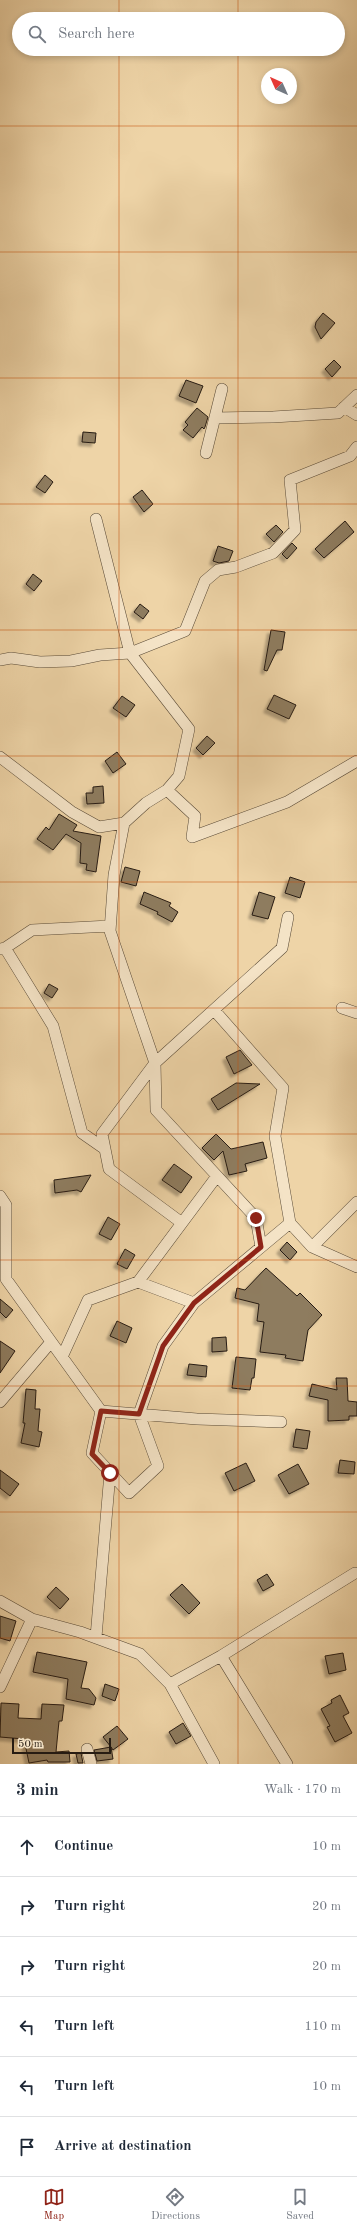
<!DOCTYPE html>
<html lang="en">
<head>
<meta charset="utf-8">
<style>
  :root { --surface:#fff; --page:#f2f2f3; --text:#1f2937; --muted:#747a83; --line:#e0e1e3; --accent:#8f2418 }
  body { margin:0; font-family:"Old Standard TT",serif; background:var(--page); color:var(--text) }
  .compass { position:absolute; left:261px; top:68px; width:36px; height:36px; border-radius:50%; background:var(--surface); box-shadow:0 2px 6px #0003; rotate:315deg }
  .scale { position:absolute; left:12px; bottom:10px; width:99px; box-sizing:border-box; padding-left:4px; border:2px solid #271c12; border-top:0; font-size:11px; line-height:14px; white-space:nowrap; color:#271c12; -webkit-text-stroke:3px #f4e3c6; paint-order:stroke }
  .stop { position:absolute; width:12px; height:12px; margin:-9px; border:3px solid #8f2418; border-radius:50%; background:#fff }
  .stop.end { background:#8f2418; border-color:#fff; box-shadow:0 1px 4px #0008 }
  .list { margin:0; padding:0; list-style:none }
  h2 { display:flex; justify-content:space-between; align-items:center; height:52px; margin:0; padding:0 16px; font-size:17px }
  h2 small { font-size:13px; font-weight:400; color:var(--muted) }
  .list li { display:grid; grid-template-columns:26px 1fr auto; gap:12px; align-items:center; box-sizing:border-box; height:60px; padding:0 16px; border-top:1px solid var(--line) }
  .list b { display:block; font-size:15px; white-space:nowrap }
  .list em { font-size:13px; font-style:normal; color:var(--muted) }
  .icon { flex:none; width:22px; height:22px; fill:none; stroke:currentColor; stroke-width:2; stroke-linecap:round; stroke-linejoin:round }
  .map { position:relative; flex:none; width:357px; height:1764px; overflow:hidden }
  .search { position:absolute; background:var(--surface); box-shadow:0 2px 6px #0003; left:12px; right:12px; top:12px; height:44px; display:flex; align-items:center; gap:10px; box-sizing:border-box; padding:0 14px; border-radius:22px; color:var(--muted); font-size:15px }
  .sheet { height:412px; background:var(--surface) }
  nav { display:flex; justify-content:space-around; align-items:center; box-sizing:border-box; height:56px; border-top:1px solid var(--line); background:var(--surface); font-size:11px; color:var(--muted) }
  nav a { display:grid; justify-items:center; gap:2px }
  nav .on { color:var(--accent) }
  .map>svg:first-child { display:block }
  .building { fill:#8e7c5f; stroke:#271c12; filter:url(#shadow) }
  .lines { fill:none; stroke-linecap:round; stroke-linejoin:round }
  .street-casing { stroke:#594a37; stroke-width:12 }
  .street { stroke:#f4e3c6; stroke-width:11 }
  .route { stroke:#8f2418; stroke-width:5 }
  .grid { fill:none; stroke:#cb500d; stroke-width:1; stroke-opacity:0.55 }
</style>
</head>
<body>
<div class="map">
<svg width="357" height="1764" viewBox="0 0 357 1764">
  <defs>
    <filter id="shadow"><feDropShadow dx="-3.5" dy="3.5" stdDeviation="1" flood-color="#0004"/></filter>
  </defs>
  <rect width="100%" height="100%" fill="#eed4a7"/>
  <filter id="stains"><feTurbulence type="fractalNoise" baseFrequency=".005" numOctaves="4"/><feColorMatrix values="0 0 0 0 .2 0 0 0 0 .09 0 0 0 0 .02 0 0 0 .5 -.17"/></filter>
  <radialGradient id="worn" r=".72"><stop offset=".6" stop-color="#630" stop-opacity="0"/><stop offset="1" stop-color="#630" stop-opacity=".3"/></radialGradient>
  <!-- building -->
  <path class="building" d="M323 313 335 323 321 339 315 327 316 322Z
    M334 360 341 367 332 377 325 369Z
    M186 380 203 386 196 403 179 396Z
    M197 408 208 417 205 427 204 429 202 427 193 438 183 430 188 425 185 422Z
    M83 432 96 433 95 443 82 442Z
    M45 475 53 482 45 493 36 487Z
    M142 490 153 504 144 512 133 497Z
    M345 521 354 532 324 558 315 549Z
    M276 525 283 532 274 542 266 534Z
    M292 543 297 548 287 559 282 554Z
    M218 546 233 551 229 561 219 563 213 561Z
    M33 574 42 581 34 591 26 584Z
    M140 604 149 611 143 619 134 612Z
    M271 630 285 632 282 650H277L267 671 264 670Z
    M274 695 296 705 289 719 267 709Z
    M122 696 135 705 126 717 113 708Z
    M207 736 215 743 203 755 196 748Z
    M117 752 126 764 113 773 105 761Z
    M103 786 104 803 87 804 86 793H93V787Z
    M59 814 77 825 73 831 101 836 96 872 86 870 87 864 80 863 81 843 66 834 53 850 37 839 46 827 49 830Z
    M125 867 140 871 136 886 121 882Z
    M290 877 305 882 300 898 285 893Z
    M144 892 171 903 169 906 178 912 172 922 157 914 158 912 140 904Z
    M259 892 275 897 268 919 252 915Z
    M49 984 58 989 52 998 44 993Z
    M240 1050 252 1065 234 1074 226 1057Z
    M236 1083 260 1084 218 1110 211 1099Z
    M216 1134 231 1149 263 1142 267 1158 245 1164 247 1171 229 1175 223 1151 214 1160 202 1148Z
    M174 1164 192 1177 181 1193 162 1180Z
    M91 1175 81 1192 77 1190 55 1193 54 1180Z
    M108 1217 120 1224 111 1240 99 1234Z
    M287 1242 297 1252 290 1260 280 1250Z
    M125 1249 135 1255 127 1269 117 1264Z
    M266 1268 297 1296 300 1293 322 1315 308 1330 303 1361 285 1358 286 1355 260 1352 264 1322 257 1321 259 1304 235 1298 237 1288 245 1290Z
    M0 1299 13 1310 6 1318 0 1312Z
    M117 1321 132 1328 126 1343 110 1336Z
    M226 1337 227 1351 212 1352V1338Z
    M0 1341 15 1351 0 1373Z
    M236 1357 256 1359 254 1378H252L250 1390 232 1388Z
    M189 1364 207 1366 206 1377 187 1375Z
    M336 1378H347L348 1401 357 1402V1416H349V1420L328 1421V1400L309 1396 312 1384 337 1390Z
    M26 1389 36 1390 35 1409H40L38 1431 42 1432 39 1447 21 1443 25 1423H23Z
    M296 1429 310 1431 307 1449 293 1447Z
    M340 1460 355 1462 354 1474 338 1473Z
    M246 1463 255 1481 234 1491 225 1473Z
    M298 1464 309 1484 289 1494 278 1475Z
    M0 1470 19 1484 10 1496 0 1488Z
    M267 1574 274 1585 263 1591 257 1580Z
    M182 1584 200 1603 189 1614 170 1595Z
    M56 1587 69 1599 60 1609 47 1597Z
    M0 1616 16 1621 10 1641 0 1638Z
    M37 1652 87 1662 81 1688 89 1689 96 1698 94 1705 66 1699 68 1679 33 1672Z
    M343 1653 346 1670 329 1674 325 1656Z
    M105 1684 119 1689 115 1701 102 1696Z
    M340 1695 349 1713 343 1716 352 1733 335 1742 327 1727 330 1726 321 1709 332 1703 331 1700Z
    M1 1703 19 1704 18 1718 41 1719 42 1704 64 1705 62 1721H59L56 1752 69 1751 70 1762H48L47 1760 29 1763 24 1739 0 1737Z
    M183 1723 191 1736 176 1744 169 1732Z
    M117 1726 128 1739 113 1750 111 1747 113 1759 97 1761 94 1750 111 1747 103 1737Z
    M81 1753 83 1763H78L76 1754Z"/>
  <g class="lines">
    <!-- street casing -->
    <g class="street-casing">
      <path id="street" d="M344 407 357 415
        M215 418 273 417 338 413 357 395
        M206 453 222 389
        M96 519 130 653 189 729 179 776 167 790 146 803 124 823 114 875 110 931 155 1063 102 1134 109 1169 182 1223
        M0 660 11 658 40 662 71 661 100 655 130 653 185 631 205 581 218 570 236 567 273 553 295 530 290 480 350 456 357 447
        M0 757 72 812 99 827 124 823
        M167 790 195 816 192 837 287 802 357 761
        M5 948 53 1026 82 1133 105 1149
        M0 949 5 948 32 930 110 926
        M342 1008 357 1013
        M214 1010 283 1088 275 1136 290 1223 312 1247 357 1267
        M0 1196 6 1205V1279L101 1411 197 1419 281 1422
        M261 1247 256 1218 156 1110 155 1063 282 948 288 917
        M312 1247 357 1202
        M138 1282 217 1176
        M62 1357 88 1300 138 1282 194 1303
        M0 1402 51 1342
        M101 1411 92 1453 129 1493 158 1466 139 1414 163 1346 194 1303 290 1223
        M0 1601 32 1619 80 1632 140 1654 170 1684 214 1764
        M96 1637 110 1473
        M221 1656 287 1764
        M170 1684 221 1656 355 1573
        M0 1687 32 1619
        M87 1749 91 1764"/>
    </g>
    <!-- street -->
    <use href="#street" class="street"/>
  </g>
  <g class="lines">
    <!-- route -->
    <path class="route" d="M110 1473 92 1454 101 1411 139 1414 163 1346 194 1303 261 1247 256 1218"/>
  </g>
  <!-- grid -->
  <path class="grid" d="M119 0V19M238 0V19M119 49V1764M238 49V1764M0 126H357M0 252H357M0 378H357M0 504H357M0 630H357M0 756H357M0 882H357M0 1008H357M0 1134H357M0 1260H357M0 1386H357M0 1512H357M0 1638H357"/>
  <rect width="100%" height="100%" filter="url(#stains)"/>
  <rect width="100%" height="100%" fill="url(#worn)"/>
</svg>
<svg class="compass" viewBox="-18 -18 36 36"><path d="M0-13l5 13h-10z" fill="#e53935"/><path d="M0 13l5-13h-10z" fill="#747a83"/></svg>
<div class="scale">50 m</div>
<div class="stop" style="left:110px;top:1473px"></div>
<div class="stop end" style="left:256px;top:1218px"></div>
<div class="search"><svg class="icon" aria-label="search" viewBox="0 0 24 24"><circle cx="10" cy="10" r="6"/><path d="M15 15l6 6"/></svg>Search here</div>
</div>
<section class="sheet">
<h2>3 min<small>Walk · 170 m</small></h2>
<ul class="list">
<li><svg class="icon" aria-label="ahead" viewBox="0 0 24 24"><path d="M12 20V5M6 11l6-6 6 6"/></svg><div><b>Continue</b></div><em>10 m</em></li>
<li><svg class="icon" aria-label="right" viewBox="0 0 24 24"><path d="M7 20v-9h11M14 6l5 5-5 5"/></svg><div><b>Turn right</b></div><em>20 m</em></li>
<li><svg class="icon" aria-label="right" viewBox="0 0 24 24"><path d="M7 20v-9h11M14 6l5 5-5 5"/></svg><div><b>Turn right</b></div><em>20 m</em></li>
<li><svg class="icon" aria-label="left" viewBox="0 0 24 24"><path d="M17 20v-9H6M10 6l-5 5 5 5"/></svg><div><b>Turn left</b></div><em>110 m</em></li>
<li><svg class="icon" aria-label="left" viewBox="0 0 24 24"><path d="M17 20v-9H6M10 6l-5 5 5 5"/></svg><div><b>Turn left</b></div><em>10 m</em></li>
<li><svg class="icon" aria-label="arrive" viewBox="0 0 24 24"><path d="M6 21V4h12l-3 4 3 4H6"/></svg><div><b>Arrive at destination</b></div></li>
</ul>
</section>
<nav>
<a class="on"><svg class="icon" aria-label="map" viewBox="0 0 24 24"><path d="M3 6l6-2 6 2 6-2v14l-6 2-6-2-6 2zM9 4v14M15 6v14"/></svg>Map</a>
<a><svg class="icon" aria-label="directions" viewBox="0 0 24 24"><path d="M12 3l9 9-9 9-9-9zM9 14v-3h6M13 9l2 2-2 2"/></svg>Directions</a>
<a><svg class="icon" aria-label="saved" viewBox="0 0 24 24"><path d="M7 4h10v16l-5-4-5 4z"/></svg>Saved</a>
</nav>
</body>
</html>
